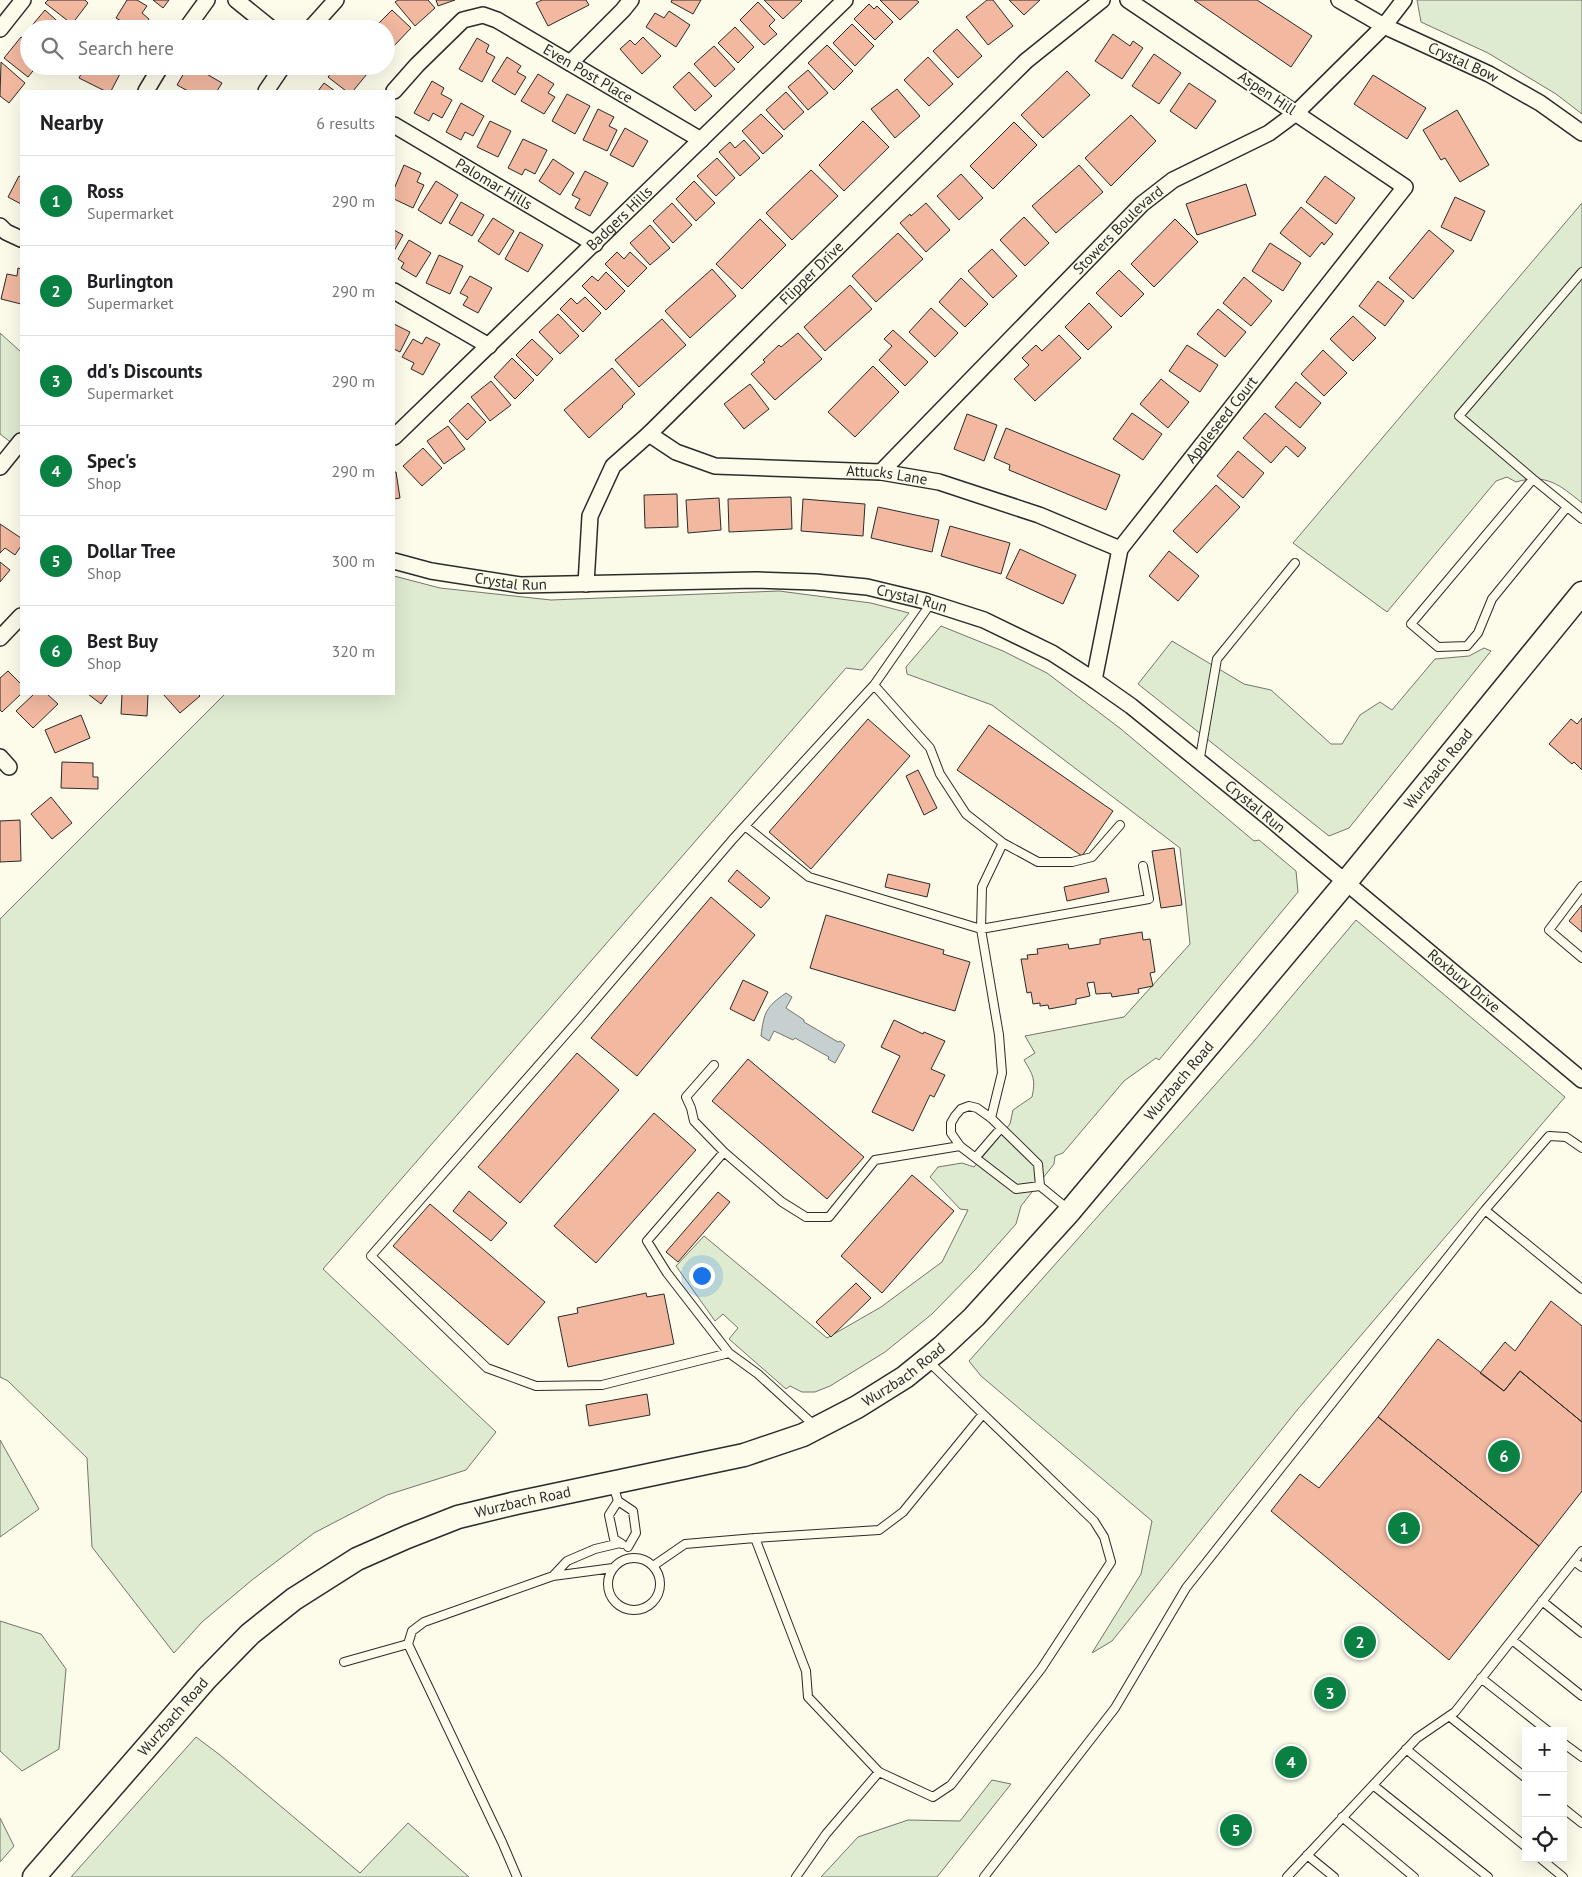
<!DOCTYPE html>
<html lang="en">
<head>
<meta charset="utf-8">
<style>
  :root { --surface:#fff; --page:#f2f2f2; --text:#202124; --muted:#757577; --line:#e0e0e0; --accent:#0b8043 }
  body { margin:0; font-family:"PT Sans",sans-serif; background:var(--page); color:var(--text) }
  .controls { position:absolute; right:15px; bottom:15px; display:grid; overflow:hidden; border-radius:0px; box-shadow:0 5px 20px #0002 }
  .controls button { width:45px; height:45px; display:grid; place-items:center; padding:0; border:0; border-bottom:1px solid var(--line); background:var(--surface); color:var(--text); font:25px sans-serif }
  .you { position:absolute; left:701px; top:1275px; width:18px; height:18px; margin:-12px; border:4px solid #fff; border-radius:50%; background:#1a73e8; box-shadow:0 0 0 8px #1a73e833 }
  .badge { display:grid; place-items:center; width:32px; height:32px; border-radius:50%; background:var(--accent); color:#fff; font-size:16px; font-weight:700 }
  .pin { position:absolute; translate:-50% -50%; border:2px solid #fff; box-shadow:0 1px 5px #0006 }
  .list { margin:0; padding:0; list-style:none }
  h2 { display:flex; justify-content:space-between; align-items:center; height:65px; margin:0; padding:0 20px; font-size:21px }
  h2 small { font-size:16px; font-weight:400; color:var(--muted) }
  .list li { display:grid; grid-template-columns:32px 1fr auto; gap:15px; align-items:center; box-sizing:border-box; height:90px; padding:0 20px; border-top:1px solid var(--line) }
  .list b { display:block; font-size:19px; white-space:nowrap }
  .list p { margin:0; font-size:16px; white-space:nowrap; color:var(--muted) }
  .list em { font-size:16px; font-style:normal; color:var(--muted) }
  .icon { flex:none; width:28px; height:28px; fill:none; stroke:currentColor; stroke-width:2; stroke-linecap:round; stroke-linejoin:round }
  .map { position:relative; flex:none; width:1582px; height:1877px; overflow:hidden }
  .search { position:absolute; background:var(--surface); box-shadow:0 5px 20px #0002; left:20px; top:20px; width:375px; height:55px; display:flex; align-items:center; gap:12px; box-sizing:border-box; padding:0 18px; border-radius:28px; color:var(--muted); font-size:19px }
  .panel { position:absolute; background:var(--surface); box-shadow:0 5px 20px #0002; left:20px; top:90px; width:375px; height:605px; border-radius:0px }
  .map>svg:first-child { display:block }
  .green { fill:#deebd1; stroke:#74746e }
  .water { fill:#c7d0d0; stroke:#74746e }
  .building { fill:#f2b8a0; stroke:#2b2b2b }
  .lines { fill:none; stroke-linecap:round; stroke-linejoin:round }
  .service-casing { stroke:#2b2b2b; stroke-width:10 }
  .minor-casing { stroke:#2b2b2b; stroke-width:18 }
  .secondary-casing { stroke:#2b2b2b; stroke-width:25 }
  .service { stroke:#fdfbea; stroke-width:8 }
  .minor { stroke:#fdfbea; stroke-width:15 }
  .secondary { stroke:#fdfbea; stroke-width:22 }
  .labels { text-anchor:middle; stroke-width:4; stroke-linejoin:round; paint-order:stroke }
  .street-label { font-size:15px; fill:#2b2b2b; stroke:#fdfbea }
</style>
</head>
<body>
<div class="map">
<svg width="1582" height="1877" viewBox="0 0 1582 1877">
  <rect width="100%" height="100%" fill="#fdfbea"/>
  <!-- green -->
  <path class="green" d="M1417 0H1582V114L1556 94 1488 53 1421 22Z
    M1582 203V503C1560 485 1546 473 1516 482L1507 477 1496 481 1387 612 1293 543Z
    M0 333 21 352V450L0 434Z
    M394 576 440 588 551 600 779 591 871 603 909 613 862 670 846 668 323 1269 496 1432 466 1470 387 1495 314 1533 252 1580 202 1622 174 1653 92 1547 87 1458 8 1381 0 1377V919L225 694H394Z
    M941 626 1003 651 1047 673 1121 729 1254 841 1259 840 1296 871 1298 892 1159 1060 1156 1058 1124 1081 1063 1153 1055 1156 1054 1164 1021 1206 1016 1224 976 1269 932 1314 885 1352 830 1386 815 1392H802L790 1386 786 1389 729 1339 738 1328 723 1314 715 1321 676 1266 704 1236 827 1338 881 1307 942 1262 968 1210 960 1209 930 1177 938 1167 962 1163 974 1167 1010 1124 1013 1110 1032 1097C1036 1079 1033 1075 1024 1060L1035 1053 1025 1036 1124 1017 1190 944 1180 848 992 705 907 674 906 667Z
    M1172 641 1244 684 1271 690 1331 744H1342L1360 715 1380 702 1392 710 1435 659 1469 656 1484 648 1491 651 1349 828 1329 836 1138 684Z
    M1356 920 1565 1097 1298 1409 1112 1641 1092 1653 1141 1574 1152 1521 981 1376 969 1361 1255 1040Z
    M0 1440 39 1509 0 1537Z
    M0 1621 41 1634 66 1669 59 1749 22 1771 0 1751Z
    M196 1737 220 1755 360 1873 408 1823 469 1877H71Z
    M992 1780 1011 1784 937 1877H821L858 1837 908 1820 960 1821Z
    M0 1818 14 1846 0 1862Z"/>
  <!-- water -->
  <path class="water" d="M786 993 792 997 786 1008 804 1020V1022L838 1042 840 1041 845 1045 835 1063 828 1059 829 1057 795 1038 793 1040 774 1031 769 1041 761 1036C764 1012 766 1007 786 993Z"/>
  <!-- building -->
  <path class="building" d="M48 0H85L88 3 72 24 45 3Z
    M127 0H137L147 6 142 13 149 19 143 29H134L116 18Z
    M153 0H169L163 8Z
    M398 0H428L435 8 415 26 395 2Z
    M436 0H455L438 6Z
    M542 0H586L589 5 548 26 536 3Z
    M672 0H701L693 14 671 2Z
    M764 0H801L802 1 783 19Z
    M880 0H916L919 2 900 20Z
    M987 0H993L1013 26 988 45 966 17Z
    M1009 0H1040L1024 15Z
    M1194 0H1257L1312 36 1291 67Z
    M758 2 775 20 769 26 777 34 764 45 740 20Z
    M869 4 874 9 877 6 893 22 875 40 854 19Z
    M45 10 65 28V29H29Z
    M392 10 411 28 393 47 386 41V29H373Z
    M669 11 690 25 676 47 646 27 655 13 664 18Z
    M852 24 874 46 855 66 833 43Z
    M735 27 754 47 738 63 718 43Z
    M957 29 982 56 958 78 933 51Z
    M1113 34 1130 46 1133 41 1143 48 1122 79 1095 61Z
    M21 37 29 43V66H37L28 77 4 58Z
    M643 37 661 56 642 74 620 49 630 40 635 45Z
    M477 38 489 45 486 52 495 57 482 82 459 69Z
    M827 45 853 71 834 90 808 63Z
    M714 46 735 69 715 87 694 64Z
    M1154 54 1181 73 1159 104 1132 86Z
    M507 57 521 66 517 72 526 77 515 95 492 81Z
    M928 57 953 84 929 106 904 80Z
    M1 62 25 83 9 103 0 96Z
    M85 66H114L122 70 111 91H105L79 78Z
    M188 66H193L222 83 217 91H188L177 85Z
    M337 66H357L367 74 353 91H346L328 77Z
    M808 70 828 93 808 110 788 87Z
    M1067 71 1090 95 1043 138 1021 115Z
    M689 72 712 96 695 111 673 87Z
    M538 74 554 84 548 93 555 97 544 114 521 101Z
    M1373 75 1426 108 1407 139 1354 104Z
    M432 81 444 88 441 94 452 100 442 118 433 113 429 121 414 113Z
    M324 83 335 91H318Z
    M1189 83 1216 101 1196 129 1170 111Z
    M897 89 920 116 895 138 871 109Z
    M786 92 804 112 784 130 766 110Z
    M567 94 590 106 575 134 552 121Z
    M461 103 484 116 473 136 465 132 461 140 446 132Z
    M598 109 614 117 609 126 617 130 607 151 583 140Z
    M1457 110 1489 165 1460 182 1445 158 1441 160 1423 130Z
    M761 114 783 136 763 154 742 131Z
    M1131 115 1156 141 1111 186 1085 158Z
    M490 121 511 131 498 157 477 147Z
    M863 121 889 147 844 191 819 165Z
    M1014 122 1037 145 993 189 970 166Z
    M625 128 648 141 633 167 610 155Z
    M523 139 547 150 535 174 525 169 522 175 508 168Z
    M744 140 760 158 740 176 719 152 730 142 735 148Z
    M717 158 735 178 716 196 697 176Z
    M553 159 574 173 560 195 539 181Z
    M404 165 421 173 417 182 424 185 413 208 394 199V189Z
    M1079 165 1103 192 1056 233 1032 206Z
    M811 170 838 196 792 240 766 213Z
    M585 171 608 183 590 216 575 208 580 199 572 195Z
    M961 174 983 198 959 220 937 196Z
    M19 176 21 177V204L8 197Z
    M1325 176 1355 198 1336 224 1306 202Z
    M436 181 458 195 441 224 418 210Z
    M694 181 715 203 696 221 676 199Z
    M1246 184 1256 215 1197 235 1186 204Z
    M1455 197 1485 211 1471 241 1441 227Z
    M461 202 484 215 472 236 449 223Z
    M672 203 692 225 673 243 653 221Z
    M926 203 950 230 926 252 900 223 910 214 911 216Z
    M1301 207 1333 234 1324 245 1322 242 1310 257 1280 233Z
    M1024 217 1049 243 1025 266 1000 240Z
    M493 218 514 231 499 255 478 241Z
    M760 219 786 245 742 289 716 264Z
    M1175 219 1198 242 1154 287 1131 264Z
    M650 225 670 248 650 265 630 243Z
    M394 230 403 235 394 251Z
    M1429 230 1454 251 1413 299 1389 278Z
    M520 232 543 245 528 272 505 259Z
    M898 233 923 259 876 302 852 276Z
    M409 240 431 253 416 277 401 268 404 263 398 259Z
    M1270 243 1301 263 1283 291 1252 271Z
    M992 249 1017 276 993 298 968 271Z
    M617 252 624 259 630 252 647 268 628 287 605 264Z
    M439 255 463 266 450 294 426 283Z
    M18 268 21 269V304L1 299 7 274 17 276Z
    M712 269 736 296 690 338 665 311Z
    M1119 270 1144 294 1121 317 1096 293Z
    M606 272 625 291 606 310 582 286 592 276 598 281Z
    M470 276 492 288 478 313 463 305 468 297 460 293Z
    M1244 277 1272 301 1251 326 1223 303Z
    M961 278 988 304 965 327 939 302Z
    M1378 281 1404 301 1385 326 1359 306Z
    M850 285 872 309 825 351 804 327Z
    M585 297 601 313 583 332 560 309 571 298 577 304Z
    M1089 303 1112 327 1088 350 1065 327Z
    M931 308 958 333 935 357 909 332Z
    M1218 309 1246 332 1225 357 1197 334Z
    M558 314 579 336 560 354 539 332Z
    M1353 316 1376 338 1353 361 1330 339Z
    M662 319 686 345 639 387 615 360Z
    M394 324 410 332 400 352 394 349Z
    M893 330 928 362 905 386 879 360 892 346 884 339Z
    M798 333 822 359 775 400 751 374 765 362 763 360 779 345 781 347Z
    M1059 335 1081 358 1035 401 1014 379 1029 365 1022 358 1036 345 1042 351Z
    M426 337 440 344 423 375 411 369 414 363 402 357 413 339 422 344Z
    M532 339 553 359 537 376 516 355Z
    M1187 345 1218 365 1200 392 1169 371Z
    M1323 350 1347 373 1324 396 1301 374Z
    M512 358 534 380 515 399 494 377Z
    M873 366 899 392 855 437 828 412Z
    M612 368 635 394 622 406 623 407 589 438 564 410Z
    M1161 379 1189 402 1168 428 1140 404Z
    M491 381 511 405 490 421 471 397Z
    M1296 382 1321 403 1300 428 1275 407Z
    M750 384 769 409 744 429 724 404Z
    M468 403 486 422 467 440 449 421Z
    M1132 413 1162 434 1143 460 1113 439Z
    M1265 413 1306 448 1298 457 1286 446 1271 463 1243 438Z
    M967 414 997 425 984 461 954 449Z
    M448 426 465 449 444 464 427 441Z
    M1006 428 1120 475 1106 510 1009 470 1010 465 994 458Z
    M423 448 442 468 422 486 403 466Z
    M1238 451 1264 473 1243 498 1217 476Z
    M394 472H396L400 498 394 499Z
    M1216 485 1240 507 1197 553 1173 531Z
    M677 494 678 527 645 528 644 495Z
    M791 497 792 529 729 532 728 499Z
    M719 498 721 530 688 533 686 500Z
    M803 499 865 504 863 536 801 531Z
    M878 507 939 520 932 552 871 538Z
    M0 524 21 538V546L15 555 5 548 0 553Z
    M950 526 1010 543 1001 574 941 556Z
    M1020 549 1076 575 1063 604 1006 578Z
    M1169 551 1199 576 1178 601 1149 576Z
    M0 562 10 570 0 582Z
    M8 671 21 684V694L2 712 0 710V678Z
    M34 694H47L58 704 33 728 16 711Z
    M88 694H108L101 704Z
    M122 694H148L147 716 121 714Z
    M163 694H198L200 696 180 713Z
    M81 715 90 738 55 753 45 730Z
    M1582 718V770L1574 762 1572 764 1549 744 1571 719 1577 724Z
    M868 719 910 756 811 869 769 832Z
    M989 725 1113 811 1082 856 957 770Z
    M62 762 93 763V777H98V789L61 788Z
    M918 770 937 808 924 815 906 776Z
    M51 797 72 823 52 839 31 814Z
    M20 820 21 861 0 862V821Z
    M1174 848 1182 905 1161 908 1152 851Z
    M737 870 770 898 761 908 728 881Z
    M888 874 930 884 927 897 885 887Z
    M1106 878 1109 892 1067 901 1064 887Z
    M711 897 755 935 637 1076 591 1038Z
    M1582 905V932L1569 921Z
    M826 915 944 950 943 954 970 962 955 1011 810 968Z
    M1142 932 1143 940 1150 939 1155 972 1150 973 1153 986 1138 989 1139 993 1112 997 1111 993 1096 994 1094 982 1087 983 1090 996 1076 999V1004L1049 1009 1048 1005 1040 1006V1003L1033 1004 1031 992 1027 993 1021 959H1028L1027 955 1038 954 1037 949 1068 944 1069 949 1100 944V939Z
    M743 980 768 992 754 1021 730 1009Z
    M894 1020 923 1034 924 1032 945 1041 931 1069 945 1075 934 1097 930 1095 913 1131 872 1112 900 1056 881 1047Z
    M577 1053 619 1090 520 1203 478 1167Z
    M748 1059 864 1157 827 1199 712 1101Z
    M654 1113 696 1150 596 1263 554 1226Z
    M912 1175 954 1211 882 1293 841 1256Z
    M469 1191 507 1223 491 1241 453 1211Z
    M718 1192 730 1202 678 1262 666 1252Z
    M430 1204 545 1302 508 1345 393 1246Z
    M856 1283 871 1298 831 1337 816 1322Z
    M646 1293 647 1297 664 1294 674 1344 568 1367 558 1317 578 1313 577 1308Z
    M1551 1301 1582 1326V1422L1520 1371 1504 1391 1480 1373 1505 1342 1515 1351Z
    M1438 1339 1504 1391 1520 1371 1582 1422V1491L1539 1546 1378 1417Z
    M647 1394 650 1415 589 1426 586 1405Z
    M1378 1417 1539 1546 1449 1660 1271 1511 1300 1474 1319 1488Z"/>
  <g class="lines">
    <!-- service casing -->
    <g class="service-casing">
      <path id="service" d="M1533 479 1459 416 1582 272
        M1567 507 1492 599 1478 633 1467 646 1438 647 1411 624 1533 479 1582 519
        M931 603 874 685 930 748 940 774 966 814 1003 843 982 887 981 929 999 1035 1002 1073 991 1118
        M1199 763 1217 659 1295 563
        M745 826 809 877 981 929 1149 899 1143 866
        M1003 843 1038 862H1072L1092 857 1120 825
        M1582 886 1549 930 1582 958
        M714 1065 686 1097 691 1108 694 1121 724 1152
        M1582 1148 1566 1137 1549 1136 1485 1210 1582 1289
        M976 1157 1001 1128
        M1040 1186 1038 1164 991 1118 977 1108 969 1106 961 1109 955 1116 951 1123V1133L960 1146 1016 1189 1040 1186 1068 1209
        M729 1353 602 1385 536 1386 487 1368 371 1256 580 1018 733 839 874 685
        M815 1426 758 1374 729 1353 667 1273 647 1241 724 1152 782 1202 806 1217H829L875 1160 960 1146
        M613 1485 618 1501 633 1511 636 1533 628 1547
        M618 1501 609 1515 614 1539 622 1544
        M755 1538 806 1671 808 1697 879 1772
        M608 1584a26 26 0 1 1 52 0a26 26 0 1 1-52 0Z
        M1574 1561 1582 1567
        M653 1566 685 1544 755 1538 879 1530 903 1512 983 1414
        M553 1576 567 1561 595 1549 620 1543
        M1542 1601 1582 1633
        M1512 1640 1582 1696
        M344 1662 408 1644
        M1481 1678 1548 1731
        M1449 1716 1526 1778
        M1563 1743 1582 1757
        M1406 1749 1526 1847
        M1373 1785 1488 1877
        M1563 1808 1582 1823
        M1342 1817 1414 1877
        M1307 1855 1334 1877
        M1540 1858 1563 1877
        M517 1877 502 1842 408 1644 412 1631 424 1622 553 1576 613 1568
        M796 1877 826 1834 879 1772 933 1797 951 1785 1041 1669 1111 1562 1104 1537 1094 1521 928 1361
        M984 1877 1115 1708 1186 1588 1485 1210
        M1287 1877 1417 1738 1455 1712 1582 1551"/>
    </g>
    <!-- minor casing -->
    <g class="minor-casing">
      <g id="minor">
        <path d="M236 0 272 29"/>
        <path id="s1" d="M1339 0 1384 26 1489 74 1540 103 1582 133"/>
        <path d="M0 29 23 0"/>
        <path d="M186 29 207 0"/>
        <path d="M310 29 336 0"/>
        <path d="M570 63 623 10 631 0"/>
        <path d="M146 91 161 66"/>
        <path d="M266 91 283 66"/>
        <path id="s2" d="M394 91 417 65 463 20 483 15 497 20 701 140"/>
        <path id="s3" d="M394 125 595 244"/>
        <path d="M0 226 6 232 21 239"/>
        <path d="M394 291 489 346"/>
        <path id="s4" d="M649 434 676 452 715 466 881 472 939 482 1039 515 1120 549"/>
        <path id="s5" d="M394 437 845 0"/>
        <path d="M0 467 21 441"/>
        <path id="s6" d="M881 472 1142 204 1173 180 1269 133 1296 113 1384 26 1404 0"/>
        <path id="s7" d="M394 561 431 571 520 585 757 580 815 582 867 587 925 601 984 620 1052 653 1094 680 1131 706 1268 817 1582 1080"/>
        <path id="s8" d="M586 584 590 516 613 466 649 434 1026 61 1102 0"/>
        <path d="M0 638 21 616"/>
        <path id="s9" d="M1094 680 1120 549 1405 187 1128 0"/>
        <path d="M0 757 9 767"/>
      </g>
    </g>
    <!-- secondary casing -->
    <g class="secondary-casing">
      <g id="secondary">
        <path id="s10" d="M34 1877 206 1679 250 1634 294 1599 357 1559 407 1537 458 1517 516 1503 744 1455 803 1435 857 1407 905 1377 942 1347 974 1317 1070 1211 1346 882 1582 593"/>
      </g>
    </g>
    <!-- service -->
    <use href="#service" class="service"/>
    <!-- minor -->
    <use href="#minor" class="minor"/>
    <!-- secondary -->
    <use href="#secondary" class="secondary"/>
  </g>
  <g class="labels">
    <!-- street labels -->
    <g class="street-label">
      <text dy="5" stroke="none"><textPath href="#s1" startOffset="139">Crystal Bow</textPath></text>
      <text dy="5" stroke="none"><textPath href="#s2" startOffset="240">Even Post Place</textPath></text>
      <text transform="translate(1267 93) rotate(34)" y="5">Aspen Hill</text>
      <text dy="5" stroke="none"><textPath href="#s3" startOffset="116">Palomar Hills</textPath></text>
      <text dy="5" stroke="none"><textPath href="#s5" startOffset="314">Badgers Hills</textPath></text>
      <text dy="5" stroke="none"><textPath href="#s6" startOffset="339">Stowers Boulevard</textPath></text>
      <text dy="5" stroke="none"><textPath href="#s8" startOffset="400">Flipper Drive</textPath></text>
      <text dy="5" stroke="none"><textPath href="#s9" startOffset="298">Appleseed Court</textPath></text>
      <text dy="5" stroke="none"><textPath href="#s4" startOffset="246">Attucks Lane</textPath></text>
      <text dy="5" stroke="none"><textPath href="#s7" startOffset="119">Crystal Run</textPath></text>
      <text dy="5" stroke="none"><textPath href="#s7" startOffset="522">Crystal Run</textPath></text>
      <text dy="5" stroke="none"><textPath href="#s10" startOffset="1848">Wurzbach Road</textPath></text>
      <text dy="5" stroke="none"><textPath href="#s7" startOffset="928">Crystal Run</textPath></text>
      <text dy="5" stroke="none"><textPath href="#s7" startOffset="1200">Roxbury Drive</textPath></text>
      <text dy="5" stroke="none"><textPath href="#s10" startOffset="1442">Wurzbach Road</textPath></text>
      <text dy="5" stroke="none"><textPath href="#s10" startOffset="1038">Wurzbach Road</textPath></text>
      <text dy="5" stroke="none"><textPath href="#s10" startOffset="632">Wurzbach Road</textPath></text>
      <text dy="5" stroke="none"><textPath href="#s10" startOffset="212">Wurzbach Road</textPath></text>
    </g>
  </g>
</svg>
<div class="controls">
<button>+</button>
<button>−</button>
<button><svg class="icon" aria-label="locate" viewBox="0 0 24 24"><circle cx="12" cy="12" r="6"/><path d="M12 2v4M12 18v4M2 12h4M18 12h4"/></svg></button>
</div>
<div class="you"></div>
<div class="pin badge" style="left:1404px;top:1528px">1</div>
<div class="pin badge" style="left:1360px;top:1642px">2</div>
<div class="pin badge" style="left:1330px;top:1693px">3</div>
<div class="pin badge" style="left:1291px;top:1762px">4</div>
<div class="pin badge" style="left:1236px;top:1830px">5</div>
<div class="pin badge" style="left:1504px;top:1456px">6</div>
<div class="search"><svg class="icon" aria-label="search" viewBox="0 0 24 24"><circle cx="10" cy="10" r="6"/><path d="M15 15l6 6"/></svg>Search here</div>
<section class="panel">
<h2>Nearby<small>6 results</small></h2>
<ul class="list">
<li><span class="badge">1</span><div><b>Ross</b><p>Supermarket</p></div><em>290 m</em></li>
<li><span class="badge">2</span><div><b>Burlington</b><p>Supermarket</p></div><em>290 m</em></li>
<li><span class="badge">3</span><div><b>dd's Discounts</b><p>Supermarket</p></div><em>290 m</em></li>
<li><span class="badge">4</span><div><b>Spec's</b><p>Shop</p></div><em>290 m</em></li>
<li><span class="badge">5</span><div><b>Dollar Tree</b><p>Shop</p></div><em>300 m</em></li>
<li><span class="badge">6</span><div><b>Best Buy</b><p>Shop</p></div><em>320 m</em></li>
</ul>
</section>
</div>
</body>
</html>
